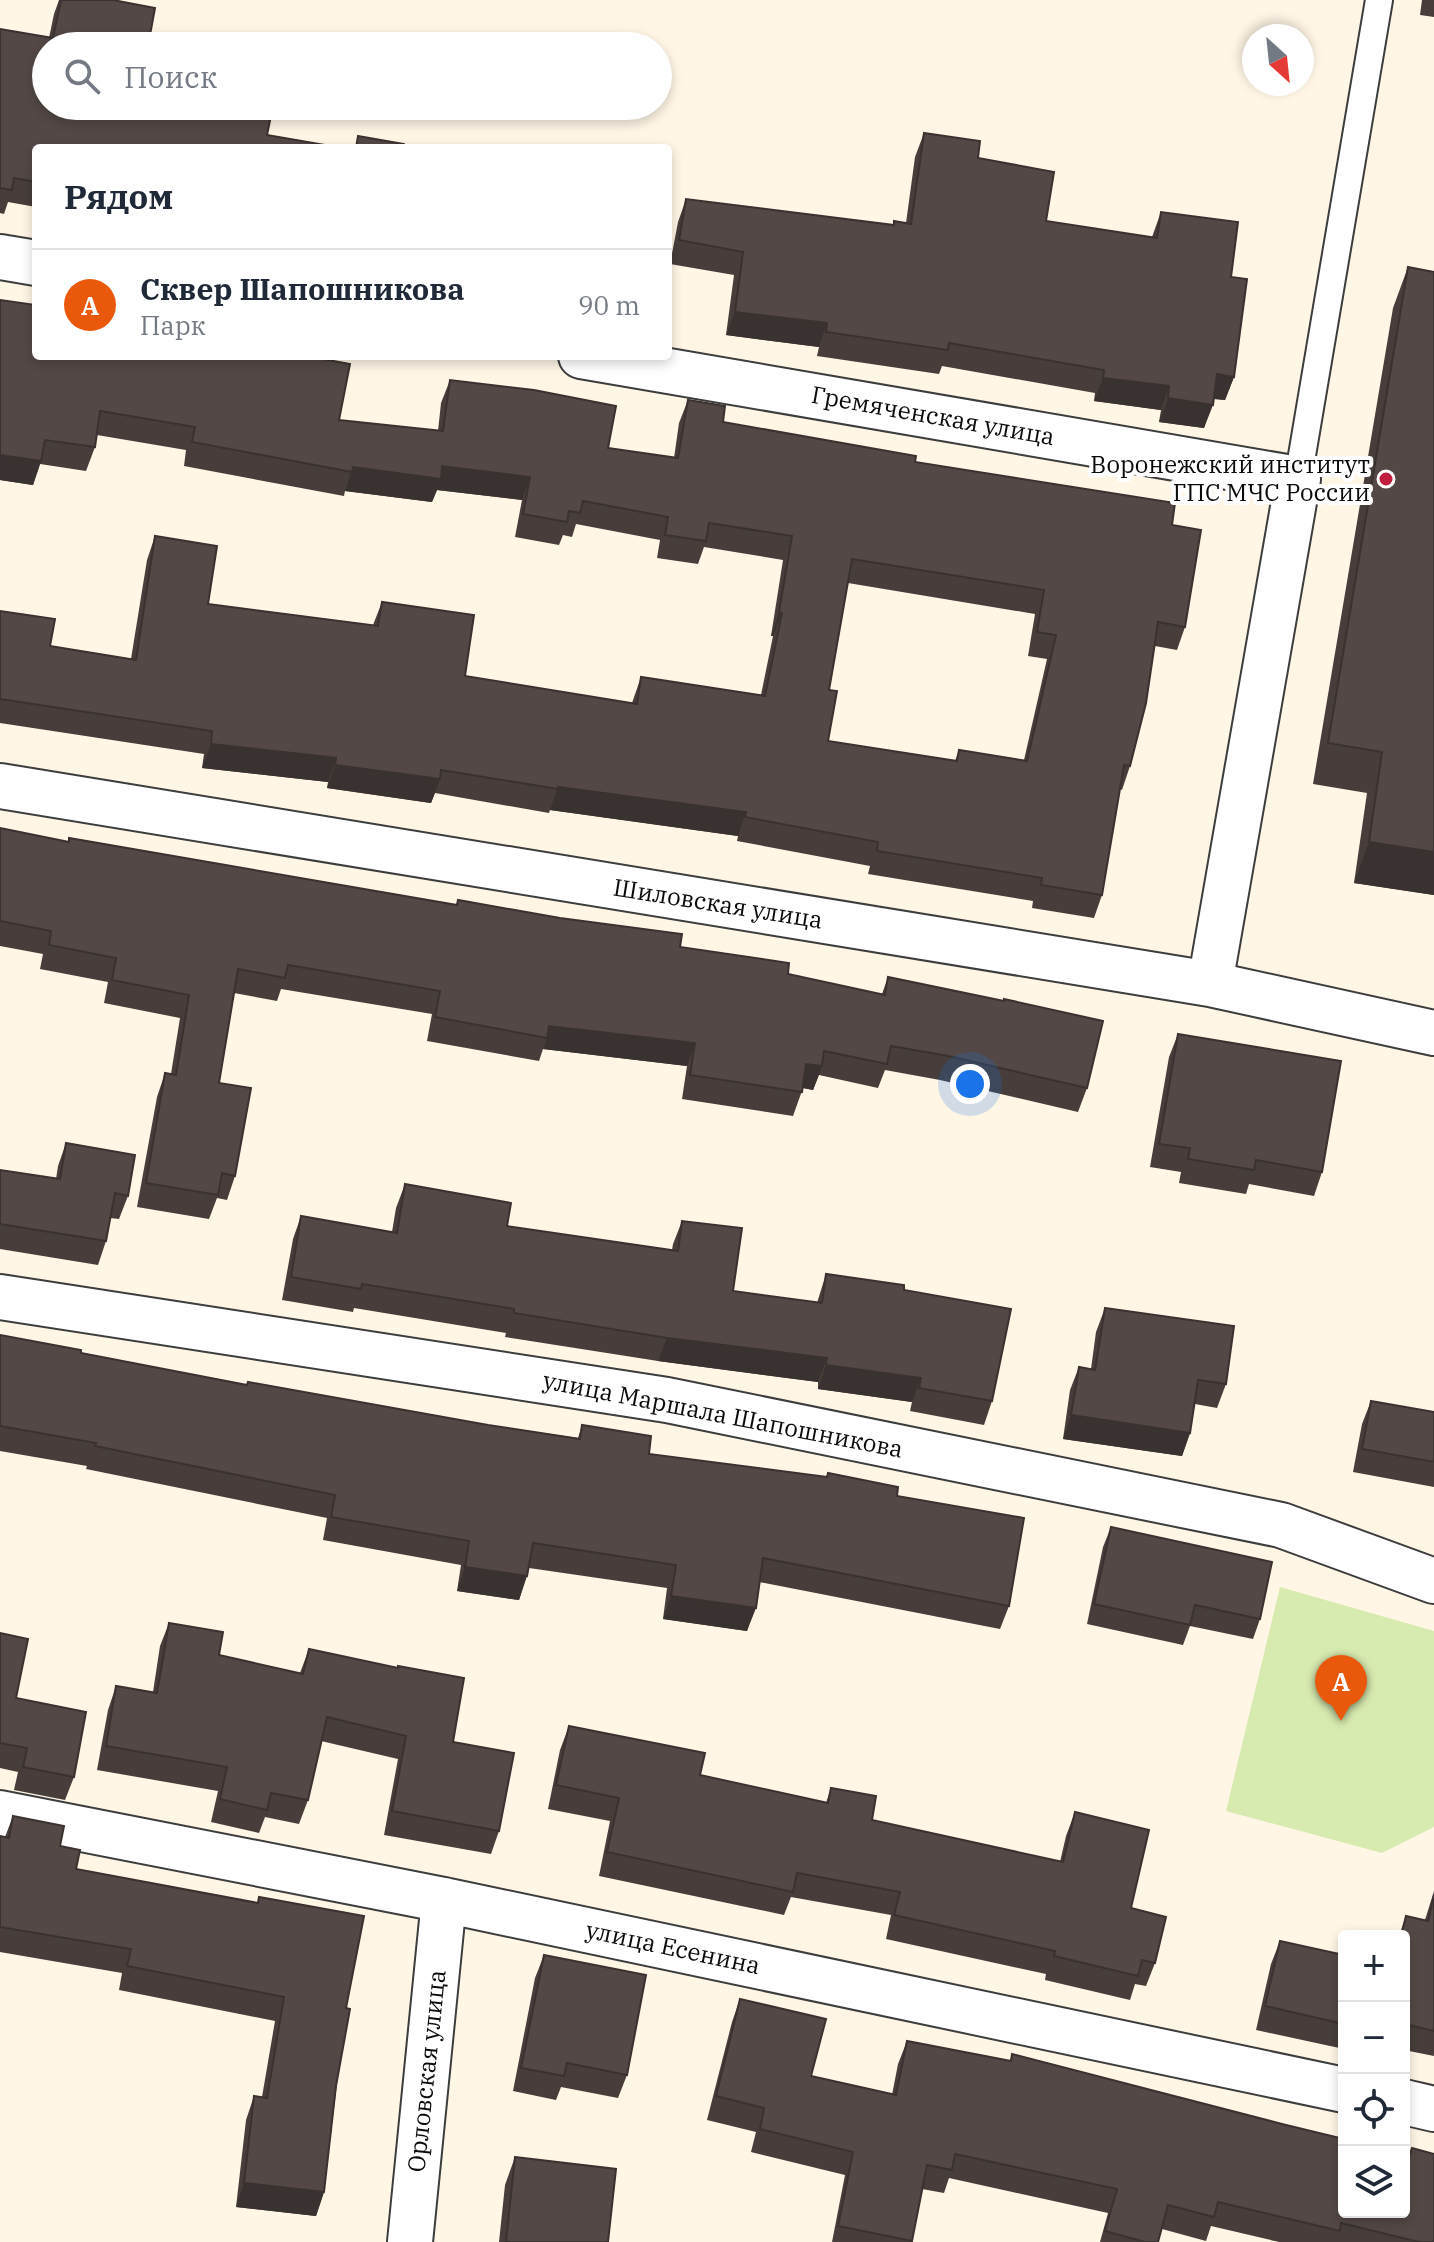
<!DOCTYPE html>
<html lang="ru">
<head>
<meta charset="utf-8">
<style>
  :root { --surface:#fff; --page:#f2f2f3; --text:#1f2937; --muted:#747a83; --line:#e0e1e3; --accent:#ea580c }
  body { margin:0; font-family:"IBM Plex Serif",serif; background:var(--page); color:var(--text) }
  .controls { position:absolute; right:24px; bottom:24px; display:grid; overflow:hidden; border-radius:8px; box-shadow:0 4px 12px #0003 }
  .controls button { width:72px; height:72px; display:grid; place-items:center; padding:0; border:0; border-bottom:2px solid var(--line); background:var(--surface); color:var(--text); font:40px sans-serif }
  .compass { position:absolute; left:1242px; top:24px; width:72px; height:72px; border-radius:50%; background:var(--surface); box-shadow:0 4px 12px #0003; rotate:153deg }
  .you { position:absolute; left:970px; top:1084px; width:28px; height:28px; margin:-20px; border:6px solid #fff; border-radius:50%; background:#1a73e8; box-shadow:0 0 0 12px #1a73e833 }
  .badge { display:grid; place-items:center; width:52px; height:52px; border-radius:50%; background:var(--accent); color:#fff; font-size:26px; font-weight:700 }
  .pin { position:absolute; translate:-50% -66px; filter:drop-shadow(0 2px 4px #0008) }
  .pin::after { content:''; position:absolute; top:42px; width:28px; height:24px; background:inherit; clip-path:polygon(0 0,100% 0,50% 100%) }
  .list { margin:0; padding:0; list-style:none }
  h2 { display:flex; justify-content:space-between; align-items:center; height:104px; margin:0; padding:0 32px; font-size:34px }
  h2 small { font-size:26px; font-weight:400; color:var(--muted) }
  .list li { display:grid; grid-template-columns:52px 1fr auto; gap:24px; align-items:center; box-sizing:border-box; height:112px; padding:0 32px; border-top:2px solid var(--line) }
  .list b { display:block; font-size:30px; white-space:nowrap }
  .list p { margin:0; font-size:26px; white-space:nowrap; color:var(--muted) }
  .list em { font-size:26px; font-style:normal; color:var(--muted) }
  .icon { flex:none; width:44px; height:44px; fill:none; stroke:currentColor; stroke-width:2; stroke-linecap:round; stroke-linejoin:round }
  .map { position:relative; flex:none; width:1434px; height:2242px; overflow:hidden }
  .search { position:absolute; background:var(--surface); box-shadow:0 4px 12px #0003; left:32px; top:32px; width:640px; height:88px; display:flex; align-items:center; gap:20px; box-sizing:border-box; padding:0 28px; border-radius:44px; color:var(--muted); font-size:30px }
  .panel { position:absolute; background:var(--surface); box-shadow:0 4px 12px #0003; left:32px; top:144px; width:640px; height:216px; border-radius:8px }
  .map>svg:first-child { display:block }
  .park { fill:#d7eaaf }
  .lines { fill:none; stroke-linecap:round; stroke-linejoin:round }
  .service-casing { stroke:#3d3d3d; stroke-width:30 }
  .minor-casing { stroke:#3d3d3d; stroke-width:48 }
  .service { stroke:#fff; stroke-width:26 }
  .minor { stroke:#fff; stroke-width:44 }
  .wall { fill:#473e3b; fill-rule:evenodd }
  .shaded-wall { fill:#3a3230 }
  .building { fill:#534845; stroke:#3a3230; stroke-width:2; fill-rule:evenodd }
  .poi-dot { fill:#bf1c3e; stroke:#fff; stroke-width:3 }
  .labels { text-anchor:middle; stroke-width:8; stroke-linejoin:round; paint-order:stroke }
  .street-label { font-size:24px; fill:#0a0a0a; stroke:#fff }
  .poi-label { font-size:24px; fill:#0a0a0a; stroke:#fff; text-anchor:end }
</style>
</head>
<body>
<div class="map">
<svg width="1434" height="2242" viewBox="0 0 1434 2242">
  <rect width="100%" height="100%" fill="#fff6e6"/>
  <!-- park -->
  <path class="park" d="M1280 1587 1434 1631V1827L1382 1853 1226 1811Z"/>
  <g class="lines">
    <!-- service casing -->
    <g class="service-casing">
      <path id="service" d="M1298 479 1379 0"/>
    </g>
    <!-- minor casing -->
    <g class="minor-casing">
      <path id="minor" d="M0 257 36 263
        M581 356 1298 479 1210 984
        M0 786 1210 984 1434 1033
        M0 1297 667 1400 1281 1525 1434 1581
        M0 1813 444 1900 1344 2090
        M1404 2102 1434 2109
        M410 2242 444 1900"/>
    </g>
    <!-- service -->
    <use href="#service" class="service"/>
    <!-- minor -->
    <use href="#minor" class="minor"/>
  </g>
  <!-- wall -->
  <path class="wall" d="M59 0H113L36 148V207L8 202 4 214 0 213V29L49 38 54 14Z
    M1422 0H1434V17L1420 15Z
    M924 133 978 158 1046 221 1152 237 1161 212 1231 277 1234 377 1225 400 1213 399 1204 428 1159 422 1161 410 1094 401 1095 393 942 366 939 374 817 356 819 347 726 335 734 275 670 264 678 222 686 199 893 225 894 221 906 223 915 157Z
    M1408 267 1434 272V895L1354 883 1367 793 1313 784 1393 308Z
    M0 300 339 420 438 431 441 403 450 380 608 448 674 458 679 423 688 400 723 422 915 462 1172 525 1185 627 1177 650 1155 646 1130 766 1122 790 1120 789 1102 895 1094 918 1032 908 1033 901 868 874 870 866 737 841 738 836 550 810 549 813 435 793 431 803 327 788 328 782 202 768 204 754 0 723V611L50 646 131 659 147 560 155 536 208 604 373 625 382 602 465 676 632 703 641 677 761 695 773 636H771L783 560 704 547 698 564 657 558 660 540 576 524 572 537 563 535 559 545 515 537 522 500 437 490 432 502 345 491 344 496 184 466 186 450 97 435 95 447 86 471 40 464 33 485 0 480ZM848 583 1035 614 1028 656 1047 659 1024 760 959 750 955 761 828 741 829 690Z
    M0 828 68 842 456 905 458 900 680 947 788 974 882 994 888 977 1087 1088 1078 1112 940 1080 885 1070 878 1088 819 1075 813 1090 803 1088 793 1116 682 1099 687 1066 543 1049 539 1061 427 1041 432 1014 281 989 277 1001 234 993 219 1083 235 1176 227 1200 217 1198 209 1219 137 1207 157 1097 165 1073 171 1074 180 1018 104 1003 108 982 40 969 43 954 0 946Z
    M1178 1034 1322 1172 1314 1196 1249 1184 1246 1194 1179 1183 1181 1172 1150 1167 1169 1057Z
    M66 1143 128 1196 119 1219 110 1218 106 1241 98 1265 0 1249V1170L56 1179 58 1166Z
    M405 1184 507 1226 672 1250 673 1244 682 1221 733 1291 817 1303 826 1274 904 1290 992 1401 984 1425 910 1411 912 1402 818 1389V1382L658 1361 505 1337 506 1333 354 1308 353 1312 282 1300 293 1239 301 1216 392 1232 396 1208Z
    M1105 1308 1226 1384 1217 1408 1195 1404 1190 1433 1182 1456 1063 1439 1070 1390 1079 1367 1091 1369 1096 1332Z
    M0 1335 81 1353 247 1385 488 1425 578 1438 582 1425 649 1454 897 1496 1009 1606 1000 1629 759 1582 747 1631 663 1619 667 1588 529 1568 519 1600 457 1591 461 1565 323 1540 327 1518 86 1469 87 1466 0 1451Z
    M1371 1401 1434 1412V1487L1353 1472 1362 1424Z
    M1111 1527 1260 1619 1253 1639 1190 1626 1183 1645 1087 1624 1103 1547Z
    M169 1623 219 1655 300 1673 309 1649 453 1742 499 1831 491 1854 384 1835 398 1759 321 1741 308 1800 299 1824 265 1817 259 1833 211 1822 218 1791 97 1770 108 1710 116 1686 153 1692 160 1646Z
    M0 1633 16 1698 74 1777 65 1800 14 1790 18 1772 0 1768Z
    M569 1726 700 1775 826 1803 831 1788 872 1820 1060 1862 1066 1836 1075 1812 1131 1908 1155 1963 1146 1986 1135 1984 1130 2000 1045 1980 1046 1974 886 1939 891 1915 791 1897 784 1915 599 1876 610 1821 548 1809 560 1750Z
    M13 1816 60 1846 76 1869 257 1903 259 1897 346 2008 324 2192 316 2216 236 2207 246 2120 254 2096 262 2097 275 2021 119 1990 122 1973 0 1952V1836L5 1837Z
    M1434 1891V2056L1404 2050V1936H1399L1406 1916 1425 1920Z
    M1280 1941 1344 1955V2049L1256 2030 1271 1964Z
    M544 1955 627 2075 618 2098 561 2087 556 2100 513 2091 535 1978Z
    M740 1999 811 2076 892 2095 898 2064 907 2041 1010 2061 1012 2054 1282 2124 1410 2154 1412 2148 1434 2242H1279L1211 2226 1206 2241 1162 2229 1158 2242H1100L1108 2213 949 2178 944 2193 922 2189 912 2242H832L845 2175 751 2152 756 2132 707 2120 732 2022Z
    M515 2157 608 2242H499L505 2185Z"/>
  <!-- shaded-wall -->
  <path class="shaded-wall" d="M735 312 827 323 819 347 726 335Z
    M1217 374 1234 377 1225 400 1208 398Z
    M1103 378 1169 386 1161 410 1094 401Z
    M1168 398 1213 405 1204 428 1159 422Z
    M0 455 41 461 33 485 0 480Z
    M442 466 530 477 522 500 437 490 432 502 345 491 353 467Z
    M779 612 782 613 773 636H771Z
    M211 744 336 758 328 782 202 768Z
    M335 765 440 779 431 803 327 788Z
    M558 787 746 812 738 836 550 810Z
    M1369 842 1434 852V895L1354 883Z
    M549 1026 695 1043 687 1066 543 1049 547 1038Z
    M806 1064 822 1066 813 1090 798 1087Z
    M667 1338 827 1358 818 1382 658 1361Z
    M826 1365 921 1378 912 1402 818 1389Z
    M1071 1415 1190 1433 1182 1456 1063 1439Z
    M465 1567 527 1576 519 1600 457 1591Z
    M671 1596 756 1608 747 1631 663 1619Z
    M244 2183 324 2192 316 2216 236 2207Z"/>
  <!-- building -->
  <path class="building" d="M61 0H113L155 8 148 46H46V106H245L272 111 267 135 342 148H36V182L14 178 12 190 0 188V29L53 38Z
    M924 133 980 141 978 158 1054 172 1046 221 1157 238 1161 212 1238 222 1231 277 1247 279 1234 377 1217 374 1213 405 1168 398 1169 386 1103 378 1104 370 949 343 948 350 826 332 827 323 735 312 743 252 679 240 686 199 894 225V221L911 224Z
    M358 136 404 144V148H356Z
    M1408 267 1434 272V852L1369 842 1382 752 1328 743Z
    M0 300 36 305V356H307L350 364 339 420 443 431 450 380 534 390 616 406 608 448 678 458 688 400 725 406 723 422 916 456 915 462 1175 503 1172 525 1201 530 1185 627 1158 622 1146 703 1130 766 1124 765 1102 895 1041 885 1042 878 877 851 878 842 745 817 746 812 558 787V789L441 770 440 779 335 765 336 758 211 744 212 731 0 699V611L55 619 50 646 136 660 155 536 217 546 208 604 378 626 382 602 474 615 465 676 637 704 641 677 765 696 782 613 779 612 792 536 709 523 706 541 665 535 668 517 583 501 580 513 569 511 567 522 523 514 530 477 442 466 441 479 353 467 352 472 192 442 195 427 100 411 95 447 45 440 41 461 0 455ZM852 559 1044 590 1037 632 1056 635 1027 761 959 750 957 761 828 741 837 691 829 690Z
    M0 828 69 842V838L457 905 458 900 560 918 682 934 680 947 789 963 788 974 885 995 888 977 1004 1001V999L1103 1021 1087 1088 948 1056 891 1046 887 1064 824 1051 822 1066 806 1064 802 1092 690 1075 695 1043 549 1026 547 1038 435 1017 440 991 288 965 285 978 238 969 219 1083 251 1088 235 1176 222 1173 218 1195 146 1183 165 1073 176 1075 189 995 112 980 116 958 49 945 51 931 0 921Z
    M1178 1034 1341 1061 1322 1172 1256 1160 1254 1170 1188 1159 1190 1148 1159 1144Z
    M66 1143 135 1155 128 1196 115 1193 106 1241 0 1224V1170L60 1179Z
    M405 1184 511 1203 507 1226 678 1251 682 1221 742 1228 733 1291 822 1303 826 1274 904 1285V1290L1011 1309 992 1401 919 1388 921 1378 826 1365 827 1358 667 1338 514 1313V1309L362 1284 361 1289 291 1277 301 1216 397 1233Z
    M1105 1308 1234 1326 1226 1384 1198 1380 1190 1433 1071 1415 1079 1367 1095 1370Z
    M0 1335 81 1350V1353L247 1385 248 1382 488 1425 580 1439 582 1425 651 1436 649 1454 827 1477 828 1473 898 1487 897 1496 1024 1518 1009 1606 763 1558 756 1608 671 1596 676 1565 533 1543 527 1576 465 1567 469 1541 331 1517 335 1495 95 1446 96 1443 0 1426Z
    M1371 1401 1434 1412V1462L1362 1449Z
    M1111 1527 1272 1562 1260 1619 1195 1605 1190 1625 1094 1604Z
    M169 1623 223 1632 219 1655 303 1674 309 1649 398 1668V1666L464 1678 453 1742 514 1753 499 1831 392 1811 406 1736 327 1717 308 1800 271 1793 267 1810 220 1799 227 1767 106 1746 116 1686 157 1693Z
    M0 1633 28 1639 16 1698 86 1712 74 1777 23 1767 27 1748 0 1743Z
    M569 1726 705 1753 700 1775 828 1803 831 1788 876 1796 872 1820 1063 1862 1075 1812 1149 1830 1131 1908 1166 1917 1155 1963 1142 1960 1138 1976 1054 1956 1055 1951 894 1915 900 1892 797 1873 793 1892 607 1852 619 1798 556 1785Z
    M13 1816 64 1826 60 1846 80 1850 76 1869 258 1903 259 1897 364 1916 346 2008 350 2009 336 2086 324 2192 244 2183 254 2096 267 2098 284 1997 127 1966 131 1949 0 1927V1836L9 1838Z
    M1434 1895V2031L1404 2024V1936H1401L1406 1916 1428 1921Z
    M1280 1941 1344 1955V2024L1265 2006Z
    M544 1955 646 1975 627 2075 567 2063 564 2076 521 2068Z
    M740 1999 826 2019 811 2076 896 2095 907 2041 1011 2061 1012 2054 1282 2124 1344 2139V2212H1404V2153L1410 2154 1412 2148 1434 2154V2242H1419L1341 2223 1340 2231 1218 2202 1214 2217 1168 2205 1158 2242H1145L1105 2231 1117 2189 955 2154 952 2170 927 2165 912 2241 838 2226 853 2152 760 2129 764 2108 716 2096Z
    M515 2157 616 2169 608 2242H506Z"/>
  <!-- markers -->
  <circle class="poi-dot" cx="1386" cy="479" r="8"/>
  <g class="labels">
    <!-- street labels -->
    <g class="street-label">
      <text transform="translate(933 416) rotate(10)" y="8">Гремяченская улица</text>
      <text transform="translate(718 904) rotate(9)" y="8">Шиловская улица</text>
      <text transform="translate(723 1415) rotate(11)" y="8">улица Маршала Шапошникова</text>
      <text transform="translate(673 1948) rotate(12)" y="8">улица Есенина</text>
      <text transform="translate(427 2071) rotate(-84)" y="8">Орловская улица</text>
    </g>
    <!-- poi labels -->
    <g class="poi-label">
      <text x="1370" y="473">Воронежский институт<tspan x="1370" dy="28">ГПС МЧС России</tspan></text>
    </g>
  </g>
</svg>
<div class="controls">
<button>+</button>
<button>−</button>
<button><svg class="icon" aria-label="locate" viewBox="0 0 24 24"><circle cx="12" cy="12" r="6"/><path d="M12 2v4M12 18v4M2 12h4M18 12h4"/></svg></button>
<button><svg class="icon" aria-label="layers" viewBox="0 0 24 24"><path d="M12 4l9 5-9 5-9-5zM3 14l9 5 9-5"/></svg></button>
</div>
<svg class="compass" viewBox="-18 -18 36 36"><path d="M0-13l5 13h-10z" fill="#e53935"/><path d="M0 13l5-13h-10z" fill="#747a83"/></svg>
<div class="you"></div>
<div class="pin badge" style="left:1341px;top:1721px">A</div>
<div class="search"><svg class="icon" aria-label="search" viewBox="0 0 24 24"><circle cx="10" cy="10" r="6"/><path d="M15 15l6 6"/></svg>Поиск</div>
<section class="panel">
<h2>Рядом<small></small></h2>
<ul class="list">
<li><span class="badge">A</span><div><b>Сквер Шапошникова</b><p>Парк</p></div><em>90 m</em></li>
</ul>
</section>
</div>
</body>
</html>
